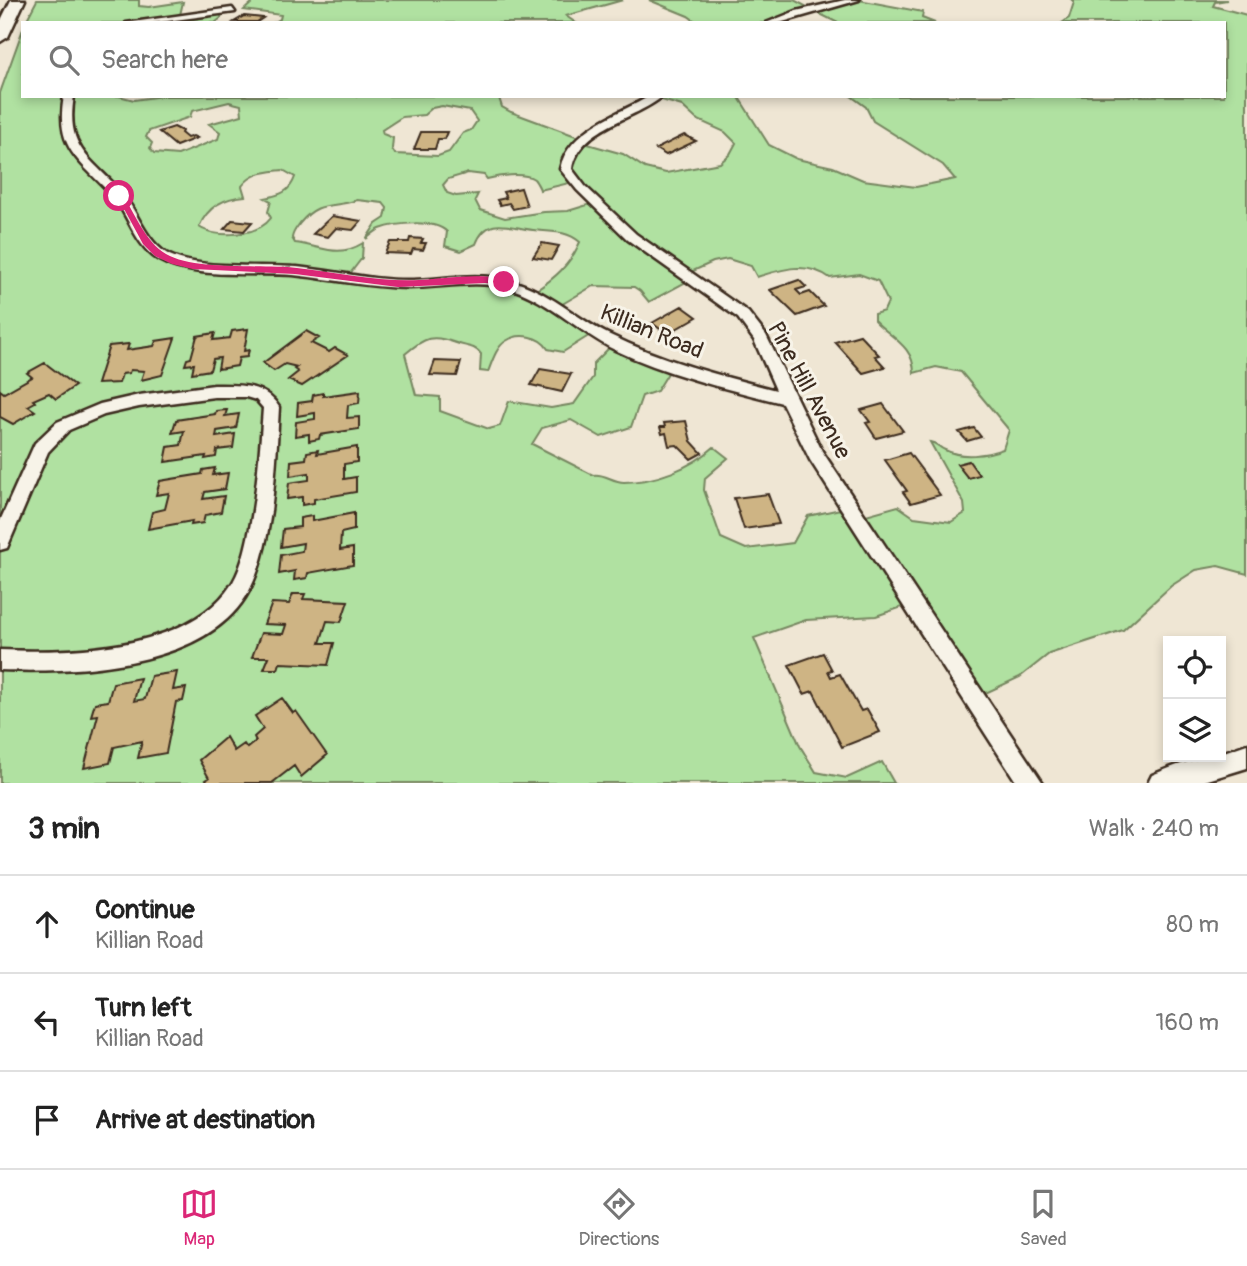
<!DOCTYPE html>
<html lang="en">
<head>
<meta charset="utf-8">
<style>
  :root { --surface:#fff; --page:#f2f2f2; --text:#222; --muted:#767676; --line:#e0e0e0; --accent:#db2777 }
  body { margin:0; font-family:Pangolin,sans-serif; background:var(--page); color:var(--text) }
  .controls { position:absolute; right:21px; bottom:21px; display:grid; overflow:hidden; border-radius:0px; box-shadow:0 4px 10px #0003 }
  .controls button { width:63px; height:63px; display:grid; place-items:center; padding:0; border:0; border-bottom:2px solid var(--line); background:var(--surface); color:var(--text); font:35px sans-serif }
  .stop { position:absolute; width:21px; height:21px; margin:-16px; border:5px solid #db2777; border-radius:50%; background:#fff }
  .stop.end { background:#db2777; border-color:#fff; box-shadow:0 2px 7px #0008 }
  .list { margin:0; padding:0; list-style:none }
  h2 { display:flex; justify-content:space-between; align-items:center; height:91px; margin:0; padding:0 28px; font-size:30px }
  h2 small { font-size:23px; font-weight:400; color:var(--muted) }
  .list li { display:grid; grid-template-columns:46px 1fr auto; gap:21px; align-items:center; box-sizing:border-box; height:98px; padding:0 28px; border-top:2px solid var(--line) }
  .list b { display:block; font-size:26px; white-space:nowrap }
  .list p { margin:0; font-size:23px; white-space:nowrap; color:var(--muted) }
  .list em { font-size:23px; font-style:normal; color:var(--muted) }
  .icon { flex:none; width:38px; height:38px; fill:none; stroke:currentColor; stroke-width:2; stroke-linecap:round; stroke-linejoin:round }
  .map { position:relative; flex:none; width:1247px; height:783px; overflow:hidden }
  .search { position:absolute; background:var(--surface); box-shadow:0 4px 10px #0003; left:21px; right:21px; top:21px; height:77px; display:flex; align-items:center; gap:18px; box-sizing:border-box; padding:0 24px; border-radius:0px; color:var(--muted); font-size:26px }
  .sheet { height:385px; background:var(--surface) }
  nav { display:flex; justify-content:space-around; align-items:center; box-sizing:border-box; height:98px; border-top:2px solid var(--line); background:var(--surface); font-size:19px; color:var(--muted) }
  nav a { display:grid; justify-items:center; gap:4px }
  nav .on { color:var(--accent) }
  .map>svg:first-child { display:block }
  .green { fill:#b0e1a1; stroke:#768660; stroke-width:2; fill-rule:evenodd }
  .building { fill:#ceb484; stroke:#3b2a1e; stroke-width:2 }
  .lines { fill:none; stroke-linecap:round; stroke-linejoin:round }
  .minor-casing { stroke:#3b2a1e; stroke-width:5 }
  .motorway-casing { stroke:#3b2a1e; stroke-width:5 }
  .minor { fill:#f7f3e8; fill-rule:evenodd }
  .motorway { fill:#f7f3e8; fill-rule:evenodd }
  .route { fill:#db2777 }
  .labels { text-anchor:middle; stroke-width:6; stroke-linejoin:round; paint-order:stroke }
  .street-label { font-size:23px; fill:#3b2a1e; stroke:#f7f3e8 }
</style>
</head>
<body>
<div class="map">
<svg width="1247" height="783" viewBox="0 0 1247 783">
  <rect width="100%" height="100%" fill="#efe6d4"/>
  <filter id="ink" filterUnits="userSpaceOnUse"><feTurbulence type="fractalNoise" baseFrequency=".0143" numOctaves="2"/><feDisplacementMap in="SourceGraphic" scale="14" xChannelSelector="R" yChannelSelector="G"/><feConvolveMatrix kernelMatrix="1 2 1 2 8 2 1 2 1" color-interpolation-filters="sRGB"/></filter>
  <g filter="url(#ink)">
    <!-- green -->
    <path class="green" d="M37 0H139V6L149 7 183 2 180 15 222 12 221 18 215 23H25Z
      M260 0H623L566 16 576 23H273L280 19 281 15 244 10 253 2Z
      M649 0H794L813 10 773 23H698L688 16Z
      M859 0 923 12 922 18 935 23H838L814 11Z
      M1072 0H1227L1215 2 1213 6 1247 15V574L1218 566 1196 570 1171 586 1123 630 1049 654 1020 677 977 697 908 605 876 616 806 620 754 638 800 746 816 772 847 778 882 762 894 783H0V93L23 29V96H119L134 100 162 96H495L499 98 502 107 511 112 584 139V143L623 154 645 168 666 173 720 163 730 154 736 143 725 132 696 119 682 106 658 99 661 96H738L769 145 797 159 833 167 863 180 916 187 955 179 943 165 873 121 866 107 851 96H1224V23H1062L1069 18 1074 2ZM229 102 241 105 242 115 209 124 220 132 218 139 178 155 154 153 150 148 152 143 146 137 149 131 190 117 192 111ZM442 106 470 111 477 121 471 130 463 133 449 152 438 156 395 154 392 149 393 138 383 134 382 130 402 117 424 115 432 108ZM283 170 295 177C290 192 280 195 265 198L271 201 268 212 271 218C258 236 217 239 199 227 208 206 224 198 245 196L242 186C253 172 266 172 283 170ZM468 173 484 175 487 179C498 176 523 172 534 179 535 180 540 188 540 190L573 182 594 203 568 211 544 212 505 218 480 210 475 200 478 194 456 196 447 193 443 185 448 179ZM357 200 383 203 387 208 385 218 376 224 366 239C370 236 375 231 380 229 396 223 434 219 447 232L445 246 461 251 476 244C487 214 511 228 533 230 550 232 566 230 580 242 570 265 555 278 535 291L487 275 394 283 349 275 362 258 363 243C337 259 322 246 295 243L292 238C293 231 296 229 300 223 320 199 332 209 357 200ZM728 259 751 266 757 277C782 269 807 261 830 278L859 274 878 281 888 302 884 311 874 314V320C891 338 914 346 914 373L936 367 961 372 1009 430 1003 449C986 455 962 459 945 450 938 447 937 443 930 442L964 503 965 513 951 522 914 517 898 506 859 517 845 508 808 516 793 543 746 549 721 538 704 490 705 478 728 458 714 447C691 468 655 482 624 482 612 482 605 473 593 475L532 444 542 428 571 420 601 437 631 427 642 396 657 391 673 365 615 342 593 364V377L574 404 551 408 509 401 500 426 489 429 440 411V397L416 395 405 354C425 337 432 334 456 343 466 347 474 345 481 354L480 371 488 372C492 362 496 347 506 341 519 332 540 336 548 349L563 352 595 332 559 306 593 286 634 287 640 291 649 302 688 281 684 275 713 262Z"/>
    <!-- building -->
    <path class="building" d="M244 16 254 17 263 18 257 22H234Z
      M174 127 182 131 181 133 187 138 193 136 197 138 176 146 159 132Z
      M421 132H447L444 139H438L435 149H414Z
      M684 135 696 141 666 155 656 149Z
      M521 188 527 206 513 209 509 203 500 205 497 200 506 198 503 192Z
      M332 216 361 221 353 230 336 228 328 237 313 234Z
      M232 220 252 222 244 231 224 229Z
      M410 238 423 239 421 243H426L423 250 413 249 411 254 385 253 390 242H409Z
      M542 243 559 246 551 260 533 257Z
      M799 280 806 287 796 290 801 295 810 292 824 306 797 316 770 290Z
      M682 306 697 317 667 334 652 323Z
      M248 329 244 351 249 350 247 357 239 358 237 366 218 369 220 358 213 359 210 370 192 373 194 364 185 365 187 359 191 358 197 336 215 333 213 340 230 338 232 331Z
      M306 331 319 338 311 343 329 352 335 348 348 355 302 386 288 380 298 372 294 369 297 367 285 364 274 371 263 363Z
      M860 335 879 355 875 356 885 367 863 373 835 342Z
      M175 338 162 375 141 380 144 371 130 370 129 373 122 374 119 383 97 384 109 346 129 344 127 350 154 346 156 341Z
      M435 361 461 362 457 376 430 375Z
      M45 363 75 386 56 399 49 393 33 400 35 402 28 406 35 411 13 424 0 417V390L4 393 32 377 27 373Z
      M540 369 571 374 562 392 531 385Z
      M360 391 359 403 348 405 347 418 359 417V429L320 435 319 439 309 441V434L295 436 296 422 315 419V413L297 416 298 403 312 401 313 395 323 393V396Z
      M883 404 903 431 876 438 866 423 870 422 861 410Z
      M227 410 225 416 239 414 236 428 217 431 216 437 235 434 233 448 217 450 216 457 205 459 206 456 165 462 168 447 181 445 184 431 172 433 176 420 215 414 216 411Z
      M686 421 691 441 702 453 691 459 677 445 669 446 666 433 662 434 660 427H665L664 423Z
      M974 428 981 437 967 441 959 432Z
      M357 447V462L344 464V479L356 477V492L314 499V503L302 505V497L287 499 289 483 309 480V473L290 476 291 461 306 459 307 452 318 450 317 454Z
      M909 453 940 495 911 503 903 492 907 491 885 460Z
      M969 461 979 475 968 478 957 464Z
      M215 468 213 475 228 473 225 489 205 492 203 499 224 496 221 512 205 515 203 523 191 525 192 521 148 529 152 512 165 509 169 493 156 495 160 481 202 474 203 470Z
      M768 494 779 524 744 529 734 498Z
      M354 513V530L341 533 340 550 353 548V565L308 573 307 578 294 580 295 571 279 574 281 555 302 551 303 543 281 547 283 529 300 527V518L312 516V521Z
      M293 594H305L303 599 348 601 341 622 327 621 320 643H334L328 665 280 663 278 669H264L269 657H252L261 633 283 634 286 625 264 624 272 603 289 604Z
      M823 653 832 670 828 671 831 677 840 674 861 711 867 709 880 732 842 747 813 691 804 694 789 665Z
      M177 672 173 690 186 688 183 701 176 702 166 753 138 758 142 741 114 747 110 763 84 768 98 715 91 716 95 703 108 701 113 683 140 678 134 701 145 699 151 676Z
      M282 698 293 713 296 711 327 755 301 777 294 766 272 783H208L206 780 209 778 199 760 226 737 234 751 244 744 247 748 256 741 254 737 263 729 255 716Z"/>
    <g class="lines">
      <!-- minor casing -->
      <g class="minor-casing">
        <path id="minor" d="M845 0H859L779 23H766L796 11Z
          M232 8 235 12 152 23H126Z
          M64 96H74C66 145 85 154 116 186 136 205 142 237 166 253 193 270 263 264 297 267 336 271 374 281 413 280 445 279 477 272 508 280 547 289 575 318 610 335 663 361 720 376 776 390L754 340 738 318 628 240 577 190 560 169C568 129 619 114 650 96H663C635 120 579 127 572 169L585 186 636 234 748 312 766 335 822 451 1043 783H1017L810 460 782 403C726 389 668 375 615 350 578 332 545 297 505 287 473 280 441 288 409 288 370 288 332 279 293 275 255 272 190 280 157 259 133 243 128 211 108 191 76 158 55 146 64 96Z
          M214 385C239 385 264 383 279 407 276 460 274 544 249 591 208 668 75 673 0 670V650C71 653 191 651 233 582 254 547 260 451 263 408L256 400 246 397H214L139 407 104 415 69 430 48 452 7 548 0 550V521L35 443 57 422 100 404 139 395Z
          M1247 744V768L1198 783H1148L1152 775C1173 766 1198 757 1221 757V753Z"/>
      </g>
      <!-- motorway casing -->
      <g class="motorway-casing">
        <path id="motorway" d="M11 0H25L8 37 0 42V22Z"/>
      </g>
      <!-- minor -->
      <use href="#minor" class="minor"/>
      <!-- motorway -->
      <use href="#motorway" class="motorway"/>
    </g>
  </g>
  <!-- route -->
  <path class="route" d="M116 194H122C135 213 145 242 166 254 195 271 262 264 297 268 338 273 379 282 419 280 441 279 492 271 509 282L504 285 485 283 398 287 295 274 193 269 172 264 155 256 143 244Z"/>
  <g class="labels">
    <!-- street labels -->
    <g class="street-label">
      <text transform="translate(652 331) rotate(22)" y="8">Killian Road</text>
      <text transform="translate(810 390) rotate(62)" y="8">Pine Hill Avenue</text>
    </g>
  </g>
</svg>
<div class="controls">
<button><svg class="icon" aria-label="locate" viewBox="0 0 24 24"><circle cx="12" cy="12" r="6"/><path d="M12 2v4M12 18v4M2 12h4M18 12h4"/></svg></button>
<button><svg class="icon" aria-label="layers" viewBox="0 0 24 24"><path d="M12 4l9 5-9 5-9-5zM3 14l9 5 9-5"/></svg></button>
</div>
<div class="stop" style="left:119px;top:196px"></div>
<div class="stop end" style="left:504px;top:282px"></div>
<div class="search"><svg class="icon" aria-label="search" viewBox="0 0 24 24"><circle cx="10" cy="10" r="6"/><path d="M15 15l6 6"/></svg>Search here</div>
</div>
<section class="sheet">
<h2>3 min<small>Walk · 240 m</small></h2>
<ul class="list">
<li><svg class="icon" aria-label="ahead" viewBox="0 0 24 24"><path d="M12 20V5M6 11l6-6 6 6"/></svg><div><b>Continue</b><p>Killian Road</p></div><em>80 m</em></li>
<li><svg class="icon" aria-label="left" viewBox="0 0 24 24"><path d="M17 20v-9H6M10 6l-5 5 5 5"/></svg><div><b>Turn left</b><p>Killian Road</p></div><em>160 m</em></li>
<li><svg class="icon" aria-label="arrive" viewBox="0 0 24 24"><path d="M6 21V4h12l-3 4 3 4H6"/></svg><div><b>Arrive at destination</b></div></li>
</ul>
</section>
<nav>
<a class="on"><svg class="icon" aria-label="map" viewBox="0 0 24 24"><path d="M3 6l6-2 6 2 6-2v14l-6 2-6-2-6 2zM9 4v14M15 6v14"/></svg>Map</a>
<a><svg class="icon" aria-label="directions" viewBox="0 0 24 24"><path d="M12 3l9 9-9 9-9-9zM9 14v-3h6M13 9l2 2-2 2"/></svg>Directions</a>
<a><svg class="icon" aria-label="saved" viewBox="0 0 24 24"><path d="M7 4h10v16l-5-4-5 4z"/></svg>Saved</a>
</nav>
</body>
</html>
